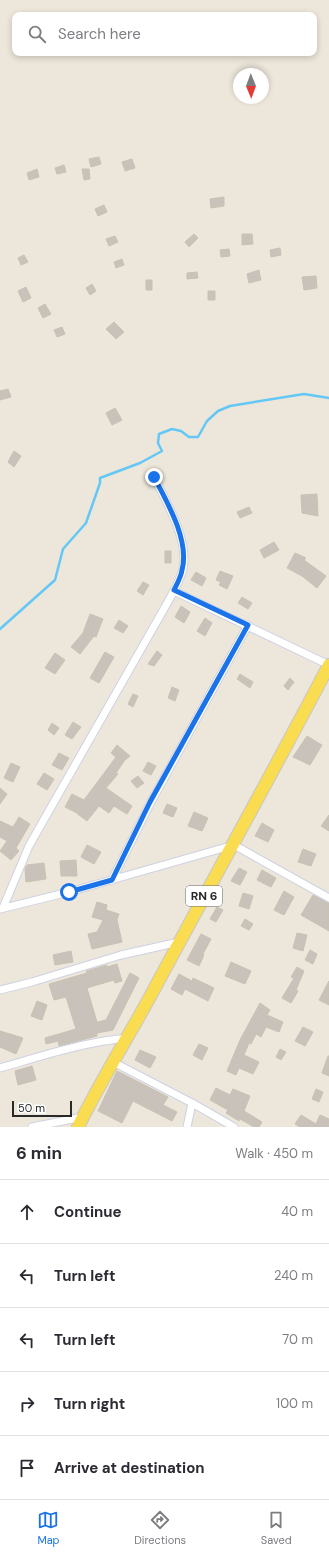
<!DOCTYPE html>
<html lang="en">
<head>
<meta charset="utf-8">
<style>
  :root { --surface:#fff; --page:#f2f2f3; --text:#2b2b33; --muted:#7c7c81; --line:#e1e1e2; --accent:#1a73e8 }
  body { margin:0; font-family:"DM Sans",sans-serif; background:var(--page); color:var(--text) }
  .compass { position:absolute; left:233px; top:68px; width:36px; height:36px; border-radius:50%; background:var(--surface); box-shadow:0 2px 6px #0003; rotate:179deg }
  .scale { position:absolute; left:12px; bottom:10px; width:60px; box-sizing:border-box; padding-left:4px; border:2px solid #292929; border-top:0; font-size:11px; line-height:14px; white-space:nowrap; color:#292929; -webkit-text-stroke:3px #fff; paint-order:stroke }
  .stop { position:absolute; width:12px; height:12px; margin:-9px; border:3px solid #1a73e8; border-radius:50%; background:#fff }
  .stop.end { background:#1a73e8; border-color:#fff; box-shadow:0 1px 4px #0008 }
  .list { margin:0; padding:0; list-style:none }
  h2 { display:flex; justify-content:space-between; align-items:center; height:52px; margin:0; padding:0 16px; font-size:17px }
  h2 small { font-size:13px; font-weight:400; color:var(--muted) }
  .list li { display:grid; grid-template-columns:26px 1fr auto; gap:12px; align-items:center; box-sizing:border-box; height:64px; padding:0 16px; border-top:1px solid var(--line) }
  .list b { display:block; font-size:15px; white-space:nowrap }
  .list em { font-size:13px; font-style:normal; color:var(--muted) }
  .icon { flex:none; width:22px; height:22px; fill:none; stroke:currentColor; stroke-width:2; stroke-linecap:round; stroke-linejoin:round }
  .map { position:relative; flex:none; width:329px; height:1127px; overflow:hidden }
  .search { position:absolute; background:var(--surface); box-shadow:0 2px 6px #0003; left:12px; right:12px; top:12px; height:44px; display:flex; align-items:center; gap:10px; box-sizing:border-box; padding:0 14px; border-radius:8px; color:var(--muted); font-size:15px }
  .sheet { height:372px; background:var(--surface) }
  nav { display:flex; justify-content:space-around; align-items:center; box-sizing:border-box; height:56px; border-top:1px solid var(--line); background:var(--surface); font-size:11px; color:var(--muted) }
  nav a { display:grid; justify-items:center; gap:2px }
  nav .on { color:var(--accent) }
  .map>svg:first-child { display:block }
  .lines { fill:none; stroke-linecap:round; stroke-linejoin:round }
  .stream { stroke:#64c8f7; stroke-width:2.5 }
  .building { fill:#c8c2ba; stroke:#c8c2b3 }
  .street-casing { stroke:#cfd2e3; stroke-width:9 }
  .primary-casing { stroke:#c7c7c7; stroke-width:14 }
  .street { stroke:#fff; stroke-width:7 }
  .primary { stroke:#fadc51; stroke-width:12 }
  .route { stroke:#1a73e8; stroke-width:5 }
  .labels { text-anchor:middle; stroke-width:3; stroke-linejoin:round; paint-order:stroke }
  .shield { fill:#fff; stroke:#696969; stroke-width:1 }
  .shield-label { font-size:12px; font-weight:bold; fill:#292929 }
</style>
</head>
<body>
<div class="map">
<svg width="329" height="1127" viewBox="0 0 329 1127">
  <rect width="100%" height="100%" fill="#ede6da"/>
  <g class="lines">
    <!-- stream -->
    <path class="stream" d="M0 629 55 580 63 549 86 523 100 483V478L140 463 162 451 158 443 159 434 172 429 181 431 189 437H198L207 421 218 411 230 406 304 394 329 398"/>
  </g>
  <!-- building -->
  <path class="building" d="M99 157 101 164 91 167 89 159Z
    M132 159 135 168 125 171 122 162Z
    M64 165 66 172 57 174 55 168Z
    M37 169 39 177 29 180 27 173Z
    M82 169H89L90 179 84 180Z
    M224 197V206L211 208 210 199Z
    M104 205 107 212 98 216 95 209Z
    M194 234 198 238 189 247 185 242Z
    M242 234H252L253 244 242 245Z
    M115 236 118 242 109 246 106 239Z
    M280 248 281 255 271 257 270 250Z
    M229 249 230 256 221 257 220 250Z
    M24 255 28 262 21 265 18 258Z
    M122 259 124 265 116 268 114 262Z
    M259 270 261 280 249 283 247 274Z
    M197 272 198 278 187 279V273Z
    M316 276 317 288 304 290 302 277Z
    M146 280H152V290H146Z
    M92 284 96 291 90 295 86 288Z
    M26 287 31 298 23 302 18 291Z
    M208 291H215V300H208Z
    M45 304 51 314 43 318 38 308Z
    M114 322 124 332 116 339 106 329Z
    M62 327 65 334 57 337 54 330Z
    M8 389 11 397 0 400V391Z
    M115 408 122 420 112 425 106 413Z
    M14 451 21 456 14 467 8 462Z
    M317 494 318 516 302 513 301 495Z
    M249 507 252 513 240 518 237 512Z
    M274 542 279 550 264 558 260 550Z
    M165 551H171V563H165Z
    M295 553 306 558 304 560 326 576 317 588 302 576 287 568Z
    M220 571 233 576 227 589 219 585 221 582 216 580Z
    M196 572 206 578 202 586 191 580Z
    M143 582 149 585 143 595 137 591Z
    M242 597 252 603 248 609 238 603Z
    M181 606 190 612 184 623 175 617Z
    M90 614 103 619 96 637 94 636 80 654 71 647 83 633Z
    M205 618 212 623 205 636 197 631Z
    M119 620 128 626 123 633 114 628Z
    M157 651 162 655 154 666 148 664Z
    M105 652 114 657 99 683 90 678Z
    M55 653 65 660 55 674 45 668Z
    M240 674 253 682 250 688 237 679Z
    M290 678 294 682 288 690 284 686Z
    M172 687 179 690 175 701 168 698Z
    M133 694 138 696 133 707 128 704Z
    M73 722 81 727 72 739 65 735Z
    M52 723 59 728 54 735 48 730Z
    M307 736 322 745 310 765 293 757Z
    M117 745 130 756 125 760 116 773 118 774 106 788 132 806 127 814 114 806 109 813 99 806 87 821 75 812 65 807 72 794 84 800 116 757 111 753Z
    M59 753 69 758 62 770 52 765Z
    M148 762 156 766 151 775 143 771Z
    M11 763 20 767 13 782 4 778Z
    M44 773 54 779 47 790 37 784Z
    M138 776 144 783 137 788 131 781Z
    M0 788 7 794 0 804Z
    M167 804 177 808 173 817 163 813Z
    M194 812 208 818 202 831 188 826Z
    M329 815V831L321 826Z
    M19 817 30 824 16 848 19 851 11 860 0 851 7 841 0 837V821L13 827Z
    M262 823 274 830 268 842 255 836Z
    M87 845 101 852 94 864 81 857Z
    M303 849 316 854 311 866 298 862Z
    M76 860 77 876H61L60 861Z
    M44 863 46 879 26 882 25 869 27 865Z
    M239 868 247 872 240 885 231 881Z
    M262 870 276 878 271 887 257 880Z
    M284 891 294 897 284 915 274 910Z
    M243 893 253 896 249 909 239 906Z
    M313 895 329 903V931L301 915Z
    M97 902 107 905 106 910 119 914 117 920 122 942 92 949 88 934 97 932 103 920 92 917Z
    M217 907 223 910 216 922 210 919Z
    M245 919 253 924 249 930 241 926Z
    M297 933 307 935 303 951 293 948Z
    M201 934 211 939 203 954 204 955 199 966 187 960Z
    M310 950 317 954 313 964 305 960Z
    M71 951 73 962 55 965 53 955Z
    M231 962 251 971 245 984 225 976Z
    M117 964 122 981 115 983 114 980 87 988 97 1022 106 1020 130 973 139 978 113 1030 97 1033V1036L59 1046 58 1041 46 1044 45 1038 76 1029 66 997 54 1000 49 984 87 973 86 971 107 965V967Z
    M297 967 304 971 296 990 298 991 291 1003 282 998 294 978 291 977Z
    M179 974 192 981 193 978 214 988 208 1001 185 989 182 995 171 989Z
    M329 981V1005L319 1000Z
    M37 1001 47 1005 42 1020 31 1016Z
    M260 1003 270 1010 267 1015 283 1022 279 1032 266 1027 261 1037 256 1034 251 1044 249 1043 244 1055 259 1062 253 1074 239 1068 236 1075 227 1071 240 1040Z
    M303 1027 313 1032 305 1046 295 1041Z
    M0 1031 23 1038 16 1054 0 1047Z
    M199 1044 208 1048 202 1060 193 1055Z
    M280 1049 286 1052 281 1060 276 1057Z
    M140 1050 156 1057 150 1068 135 1060Z
    M328 1056H329V1076L322 1073Z
    M32 1066 36 1080 18 1085 15 1071Z
    M117 1071 168 1097 163 1105 177 1112 172 1121 133 1101 122 1123 98 1111Z
    M216 1088 230 1095 233 1089 250 1096 244 1111 262 1122 259 1127H254L240 1119 239 1121 226 1113 228 1110 210 1100Z
    M316 1089 323 1092 319 1102 312 1099Z
    M301 1115 316 1124 320 1115 329 1119V1127H300L295 1124Z"/>
  <g class="lines">
    <!-- street casing -->
    <g class="street-casing">
      <path id="street" d="M174 591 329 665
        M112 880 151 802 248 625
        M3 908 29 846 169 600C174 591 180 580 183 569 189 540 167 503 154 477
        M0 909 69 892 234 845 329 898
        M0 990 32 982 121 955 179 942
        M113 1062 192 1103 234 1127
        M0 1068C42 1056 84 1042 127 1038
        M32 1127 83 1117
        M187 1127 192 1103"/>
    </g>
    <!-- primary casing -->
    <g class="primary-casing">
      <path id="primary" d="M78 1127C100 1082 127 1039 151 995 210 885 271 776 329 665"/>
    </g>
    <!-- street -->
    <use href="#street" class="street"/>
    <!-- primary -->
    <use href="#primary" class="primary"/>
  </g>
  <g class="lines">
    <!-- route -->
    <path class="route" d="M69 892 112 880 150 802 248 625 174 590C177 584 181 577 182 570 190 541 167 502 154 477"/>
  </g>
  <g class="labels">
    <!-- shield labels -->
    <rect class="shield" x="186" y="886" width="36" height="20" rx="3"/>
    <g class="shield-label">
      <text x="204" y="900">RN 6</text>
    </g>
  </g>
</svg>
<svg class="compass" viewBox="-18 -18 36 36"><path d="M0-13l5 13h-10z" fill="#e53935"/><path d="M0 13l5-13h-10z" fill="#7c7c81"/></svg>
<div class="scale">50 m</div>
<div class="stop" style="left:69px;top:892px"></div>
<div class="stop end" style="left:154px;top:477px"></div>
<div class="search"><svg class="icon" aria-label="search" viewBox="0 0 24 24"><circle cx="10" cy="10" r="6"/><path d="M15 15l6 6"/></svg>Search here</div>
</div>
<section class="sheet">
<h2>6 min<small>Walk · 450 m</small></h2>
<ul class="list">
<li><svg class="icon" aria-label="ahead" viewBox="0 0 24 24"><path d="M12 20V5M6 11l6-6 6 6"/></svg><div><b>Continue</b></div><em>40 m</em></li>
<li><svg class="icon" aria-label="left" viewBox="0 0 24 24"><path d="M17 20v-9H6M10 6l-5 5 5 5"/></svg><div><b>Turn left</b></div><em>240 m</em></li>
<li><svg class="icon" aria-label="left" viewBox="0 0 24 24"><path d="M17 20v-9H6M10 6l-5 5 5 5"/></svg><div><b>Turn left</b></div><em>70 m</em></li>
<li><svg class="icon" aria-label="right" viewBox="0 0 24 24"><path d="M7 20v-9h11M14 6l5 5-5 5"/></svg><div><b>Turn right</b></div><em>100 m</em></li>
<li><svg class="icon" aria-label="arrive" viewBox="0 0 24 24"><path d="M6 21V4h12l-3 4 3 4H6"/></svg><div><b>Arrive at destination</b></div></li>
</ul>
</section>
<nav>
<a class="on"><svg class="icon" aria-label="map" viewBox="0 0 24 24"><path d="M3 6l6-2 6 2 6-2v14l-6 2-6-2-6 2zM9 4v14M15 6v14"/></svg>Map</a>
<a><svg class="icon" aria-label="directions" viewBox="0 0 24 24"><path d="M12 3l9 9-9 9-9-9zM9 14v-3h6M13 9l2 2-2 2"/></svg>Directions</a>
<a><svg class="icon" aria-label="saved" viewBox="0 0 24 24"><path d="M7 4h10v16l-5-4-5 4z"/></svg>Saved</a>
</nav>
</body>
</html>
